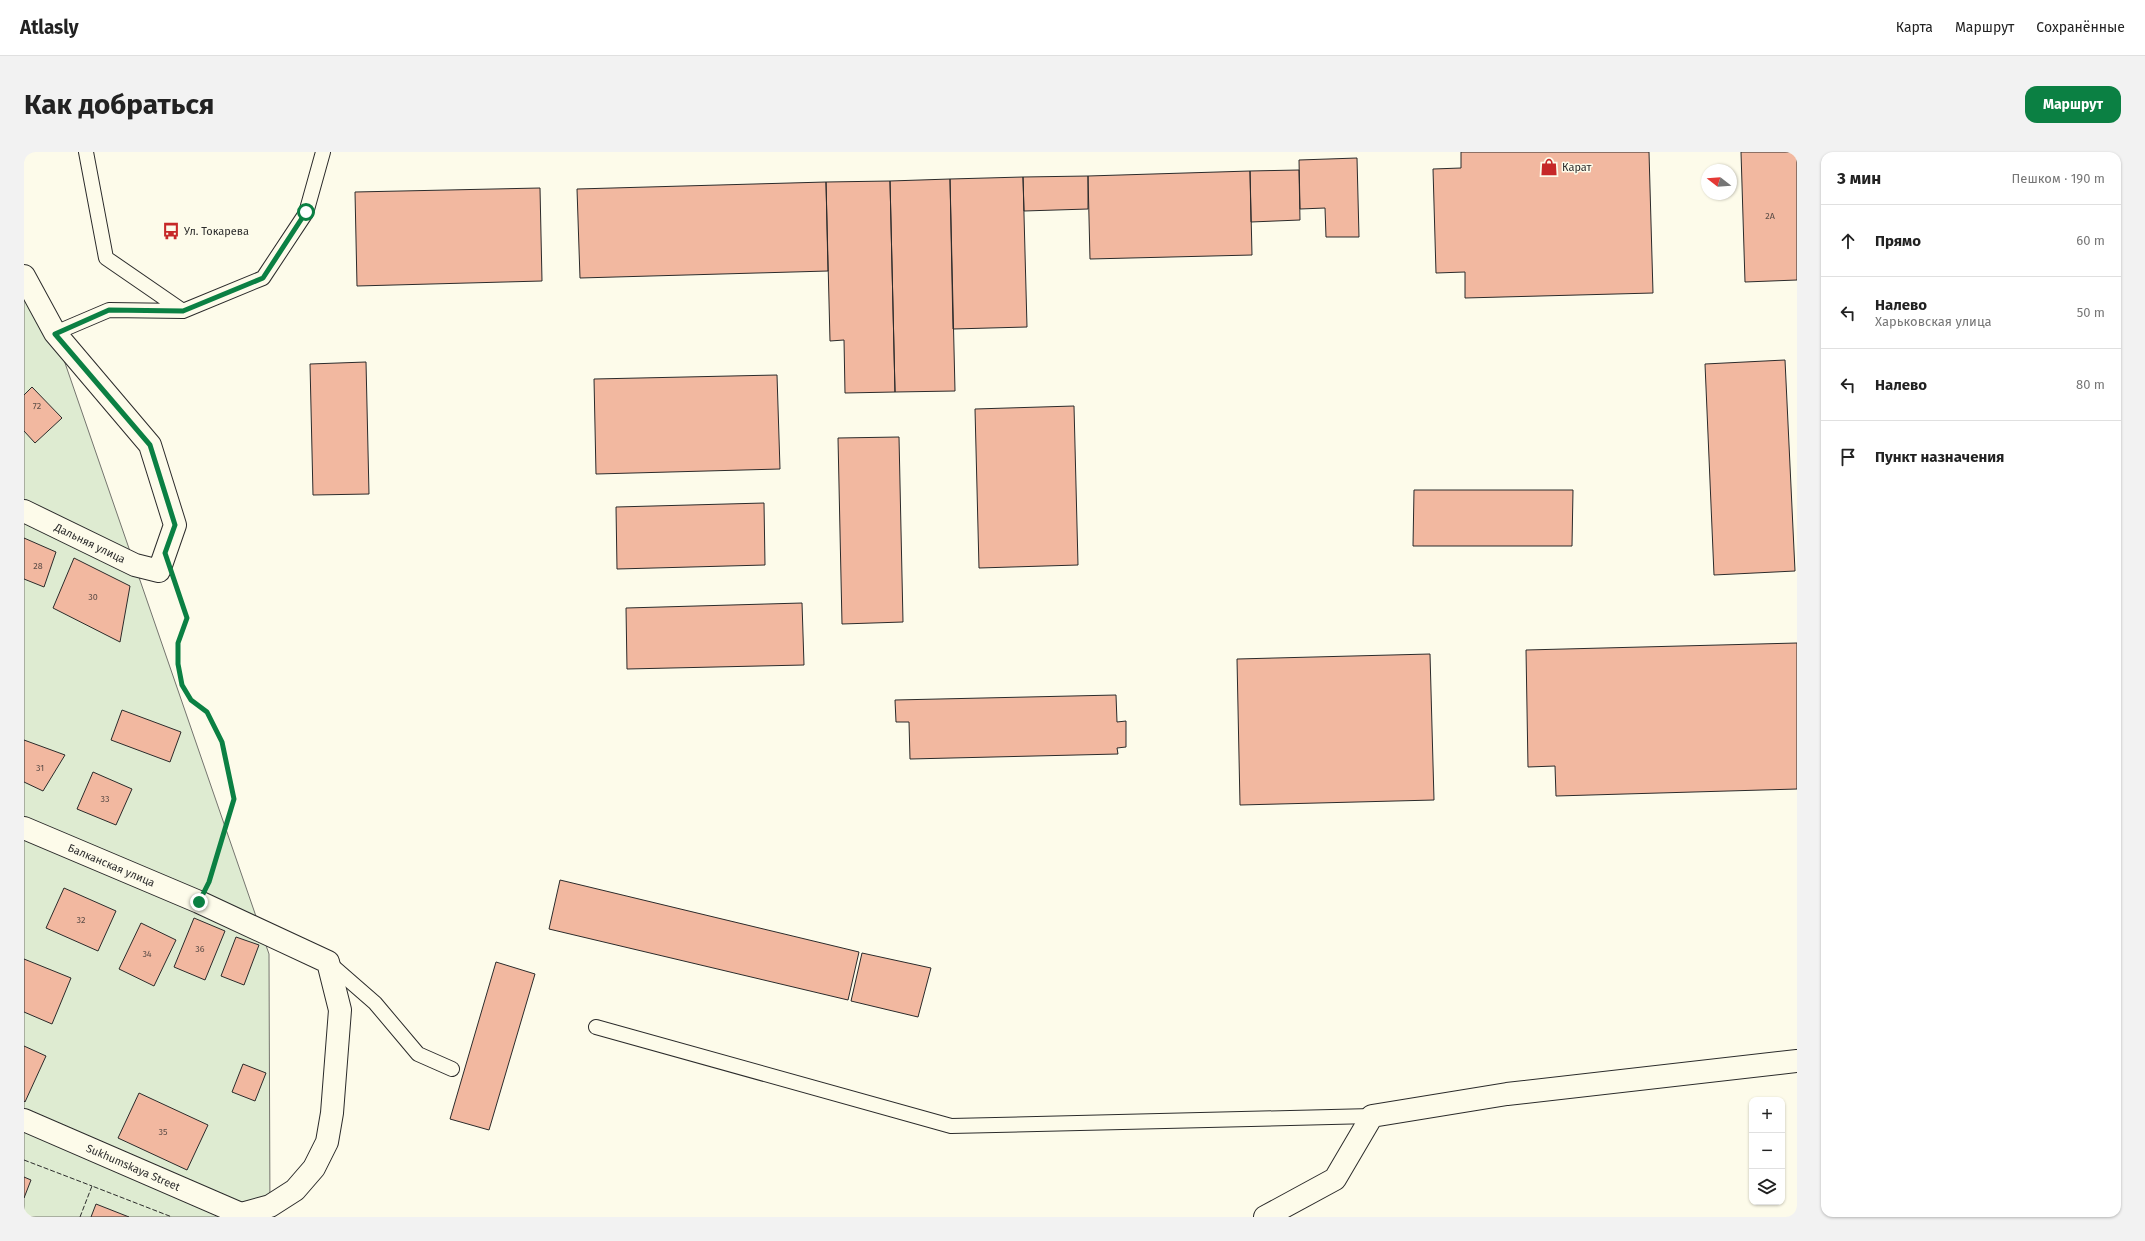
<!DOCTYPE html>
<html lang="ru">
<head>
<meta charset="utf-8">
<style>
  :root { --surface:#fff; --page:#f2f2f2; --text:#222; --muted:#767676; --line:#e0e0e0; --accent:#0b8043 }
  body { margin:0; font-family:"Fira Sans",sans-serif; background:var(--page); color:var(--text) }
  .controls { position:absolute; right:12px; bottom:12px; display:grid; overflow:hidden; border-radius:8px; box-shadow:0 1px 3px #0004 }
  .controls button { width:36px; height:36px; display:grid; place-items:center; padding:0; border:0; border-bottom:1px solid var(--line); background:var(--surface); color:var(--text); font:20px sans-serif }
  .compass { position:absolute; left:1677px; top:12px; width:36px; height:36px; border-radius:50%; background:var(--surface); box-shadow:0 1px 3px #0004; rotate:287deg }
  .stop { position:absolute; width:12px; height:12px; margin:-9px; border:3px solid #0b8043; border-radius:50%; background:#fff }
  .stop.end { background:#0b8043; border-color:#fff; box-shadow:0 1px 4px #0008 }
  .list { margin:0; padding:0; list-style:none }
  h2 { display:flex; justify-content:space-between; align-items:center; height:52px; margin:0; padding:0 16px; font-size:17px }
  h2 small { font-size:13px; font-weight:400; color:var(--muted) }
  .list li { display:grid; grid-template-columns:26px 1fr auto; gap:12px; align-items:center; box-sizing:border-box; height:72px; padding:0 16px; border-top:1px solid var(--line) }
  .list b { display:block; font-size:15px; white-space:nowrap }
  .list p { margin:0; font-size:13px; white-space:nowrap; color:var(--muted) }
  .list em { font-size:13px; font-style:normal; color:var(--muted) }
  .icon { flex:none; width:22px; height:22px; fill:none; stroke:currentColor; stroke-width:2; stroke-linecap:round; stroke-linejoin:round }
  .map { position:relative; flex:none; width:1773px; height:1065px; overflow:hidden; border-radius:12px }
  header { display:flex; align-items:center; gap:24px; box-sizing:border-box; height:56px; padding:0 20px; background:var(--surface); border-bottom:1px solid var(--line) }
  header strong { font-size:19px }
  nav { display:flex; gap:22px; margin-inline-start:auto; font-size:14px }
  .intro { display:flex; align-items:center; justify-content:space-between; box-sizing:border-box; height:96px; padding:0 24px }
  h1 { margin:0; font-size:28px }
  .button { padding:10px 18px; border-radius:12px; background:var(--accent); color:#fff; font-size:14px; font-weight:700 }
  main { display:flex; gap:24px; padding:0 24px }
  aside { flex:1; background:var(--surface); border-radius:12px; box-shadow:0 1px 3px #0004 }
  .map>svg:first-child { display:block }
  .green { fill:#deebd1; stroke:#74746e }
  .building { fill:#f2b8a0; stroke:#2b2b2b }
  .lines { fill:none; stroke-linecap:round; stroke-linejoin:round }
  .service-casing { stroke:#2b2b2b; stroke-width:16 }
  .minor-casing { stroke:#2b2b2b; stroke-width:24 }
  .path { stroke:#6a6964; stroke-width:2.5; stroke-dasharray:3 2; stroke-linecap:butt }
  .service { stroke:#fdfbea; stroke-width:14 }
  .minor { stroke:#fdfbea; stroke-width:22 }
  .fence { stroke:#2b2b2b; stroke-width:1; stroke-dasharray:5 2; stroke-linecap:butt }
  .route { stroke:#0b8043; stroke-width:5 }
  .labels { text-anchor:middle; stroke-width:3; stroke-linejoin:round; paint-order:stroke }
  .number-label { font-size:9px; fill:#5d4e48 }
  .poi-label { font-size:11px; fill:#2b2b2b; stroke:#fdfbea; text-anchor:start }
  .street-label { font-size:11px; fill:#2b2b2b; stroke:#fdfbea }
</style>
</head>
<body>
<header>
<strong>Atlasly</strong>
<nav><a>Карта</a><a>Маршрут</a><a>Сохранённые</a></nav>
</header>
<div class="intro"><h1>Как добраться</h1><a class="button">Маршрут</a></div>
<main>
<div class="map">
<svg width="1773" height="1065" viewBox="0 0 1773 1065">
  <rect width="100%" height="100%" fill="#fdfbea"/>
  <!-- green -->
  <path class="green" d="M0 140 31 182 245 802 246 1065H0Z"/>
  <!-- building -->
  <path class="building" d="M1437 0H1625L1629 141 1441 146V120L1412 121 1409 17 1437 16Z
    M1717 0H1773V128L1721 130Z
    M1333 6 1335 85H1302L1301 56 1276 57 1275 8Z
    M1275 18 1276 68 1227 70 1226 19Z
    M1226 19 1228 103 1066 107 1064 24Z
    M1064 24V57L1000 59 999 25Z
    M999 25 1003 175 929 177 926 27Z
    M926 27 931 239 871 240 866 29Z
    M866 29 871 240 821 241 820 188 806 189 802 30Z
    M802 30 804 119 556 126 553 37Z
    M516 36 518 129 333 134 331 40Z
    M1761 208 1771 419 1690 423 1681 212Z
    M342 210 345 342 289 343 286 212Z
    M753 223 756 317 572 322 570 227Z
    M8 235 38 266 11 291 0 279V243Z
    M1050 254 1054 413 955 416 951 257Z
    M875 285 879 470 818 472 814 286Z
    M1390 338H1549L1548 394H1389Z
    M740 351 741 413 593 417 592 355Z
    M0 386 32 400 20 435 0 427Z
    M50 406 106 434 96 490 29 456Z
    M778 451 780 513 603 517 602 456Z
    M1773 491V637L1532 644 1531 614 1504 615 1502 498Z
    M1406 502 1410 648 1216 653 1213 507Z
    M1092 543 1093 570 1102 569V595L1093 596 1094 602 886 607 885 570H872L871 548Z
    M98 558 157 580 146 610 87 588Z
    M0 588 41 603 19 639 0 630Z
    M69 620 108 637 92 673 53 657Z
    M536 728 835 800 824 848 525 777Z
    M40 736 92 759 74 799 22 776Z
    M170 766 201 779 181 828 150 815Z
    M117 771 152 788 130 834 95 817Z
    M212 785 235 793 220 833 197 824Z
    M838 801 907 816 894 865 827 849Z
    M0 807 47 826 28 872 0 860Z
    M472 810 511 822 465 978 426 967Z
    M0 894 22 904 1 950 0 949Z
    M219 912 242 921 231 949 208 940Z
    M115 941 184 973 163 1018 94 986Z
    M0 1025 7 1028 0 1046Z
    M72 1052 105 1065H67Z"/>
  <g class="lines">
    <!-- service casing -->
    <g class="service-casing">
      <path id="service" d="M62 0 82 106 159 159
        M31 181 85 158 159 159 239 126 282 61 299 0
        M304 810 351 851 394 902 428 917
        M572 875 927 974 1348 964"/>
    </g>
    <!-- minor casing -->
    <g class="minor-casing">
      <g id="minor">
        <path d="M0 124 31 181 126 293 151 373 135 419 111 413 0 359"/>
        <path id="s1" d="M0 676 175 750 304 810 316 858 308 961 303 990 290 1016 271 1038 246 1054 217 1062 218 1065"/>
        <path id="s2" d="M0 968 217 1062"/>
        <path d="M1241 1065 1311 1027 1348 964 1483 942 1773 909"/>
      </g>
    </g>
    <!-- path -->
    <path class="path" d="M154 440 163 466 154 491V511L158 533 167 548 183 561 198 591 210 647 187 725"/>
    <!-- service -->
    <use href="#service" class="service"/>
    <!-- minor -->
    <use href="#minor" class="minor"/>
    <!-- fence -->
    <path class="fence" d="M0 1008 68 1034
      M56 1065 68 1034 148 1065"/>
  </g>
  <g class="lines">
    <!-- route -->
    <path class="route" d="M175 750 185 730 210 647 198 590 183 560 167 548 158 533 154 512V491L163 466 141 401 151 373 126 293 31 182 85 158 159 159 239 126 282 60"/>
  </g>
  <!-- icons -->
  <defs>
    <g id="shop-bare" transform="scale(1.38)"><path d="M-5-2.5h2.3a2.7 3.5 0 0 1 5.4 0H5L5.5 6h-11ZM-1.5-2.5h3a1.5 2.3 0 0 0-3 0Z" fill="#c62828" stroke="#fdfbea" stroke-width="2.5" paint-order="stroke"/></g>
    <g id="bus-bare" transform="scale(1.38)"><path d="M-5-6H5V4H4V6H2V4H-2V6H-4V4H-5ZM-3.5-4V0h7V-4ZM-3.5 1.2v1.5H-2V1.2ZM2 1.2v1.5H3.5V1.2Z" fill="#c62828" stroke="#fdfbea" stroke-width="2.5" paint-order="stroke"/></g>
  </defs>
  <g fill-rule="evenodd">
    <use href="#shop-bare" x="1525" y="15"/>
    <use href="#bus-bare" x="147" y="79"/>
  </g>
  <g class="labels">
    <!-- number labels -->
    <g class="number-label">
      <text x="1746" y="67">2А</text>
      <text x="13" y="257">72</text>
      <text x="14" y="417">28</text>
      <text x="69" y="448">30</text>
      <text x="16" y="619">31</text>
      <text x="81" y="650">33</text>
      <text x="57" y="771">32</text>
      <text x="176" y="800">36</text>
      <text x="123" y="805">34</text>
      <text x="139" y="983">35</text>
    </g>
    <!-- poi labels -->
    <g class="poi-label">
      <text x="1538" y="19">Карат</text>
      <text x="160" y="83">Ул. Токарева</text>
    </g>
    <!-- street labels -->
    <g class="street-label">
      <text transform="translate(66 391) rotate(26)" y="4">Дальняя улица</text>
      <text dy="4" stroke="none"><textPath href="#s1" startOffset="95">Балканская улица</textPath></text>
      <text dy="4" stroke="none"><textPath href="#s2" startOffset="119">Sukhumskaya Street</textPath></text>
    </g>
  </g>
</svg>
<div class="controls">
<button>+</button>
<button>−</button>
<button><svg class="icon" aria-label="layers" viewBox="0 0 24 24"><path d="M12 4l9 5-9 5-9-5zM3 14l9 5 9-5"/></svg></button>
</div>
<svg class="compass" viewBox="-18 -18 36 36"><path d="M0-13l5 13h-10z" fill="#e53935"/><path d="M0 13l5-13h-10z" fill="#767676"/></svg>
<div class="stop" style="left:282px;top:60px"></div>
<div class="stop end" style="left:175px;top:750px"></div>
</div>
<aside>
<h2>3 мин<small>Пешком · 190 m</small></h2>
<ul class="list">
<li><svg class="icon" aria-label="ahead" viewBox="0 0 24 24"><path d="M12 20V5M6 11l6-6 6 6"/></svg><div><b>Прямо</b></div><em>60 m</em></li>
<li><svg class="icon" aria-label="left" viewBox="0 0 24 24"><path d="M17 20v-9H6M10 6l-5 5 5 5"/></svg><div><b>Налево</b><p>Харьковская улица</p></div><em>50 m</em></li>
<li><svg class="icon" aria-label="left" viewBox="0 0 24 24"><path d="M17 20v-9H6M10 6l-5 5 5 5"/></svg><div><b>Налево</b></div><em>80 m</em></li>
<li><svg class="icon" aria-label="arrive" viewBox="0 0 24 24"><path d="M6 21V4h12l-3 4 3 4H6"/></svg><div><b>Пункт назначения</b></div></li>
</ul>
</aside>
</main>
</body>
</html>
